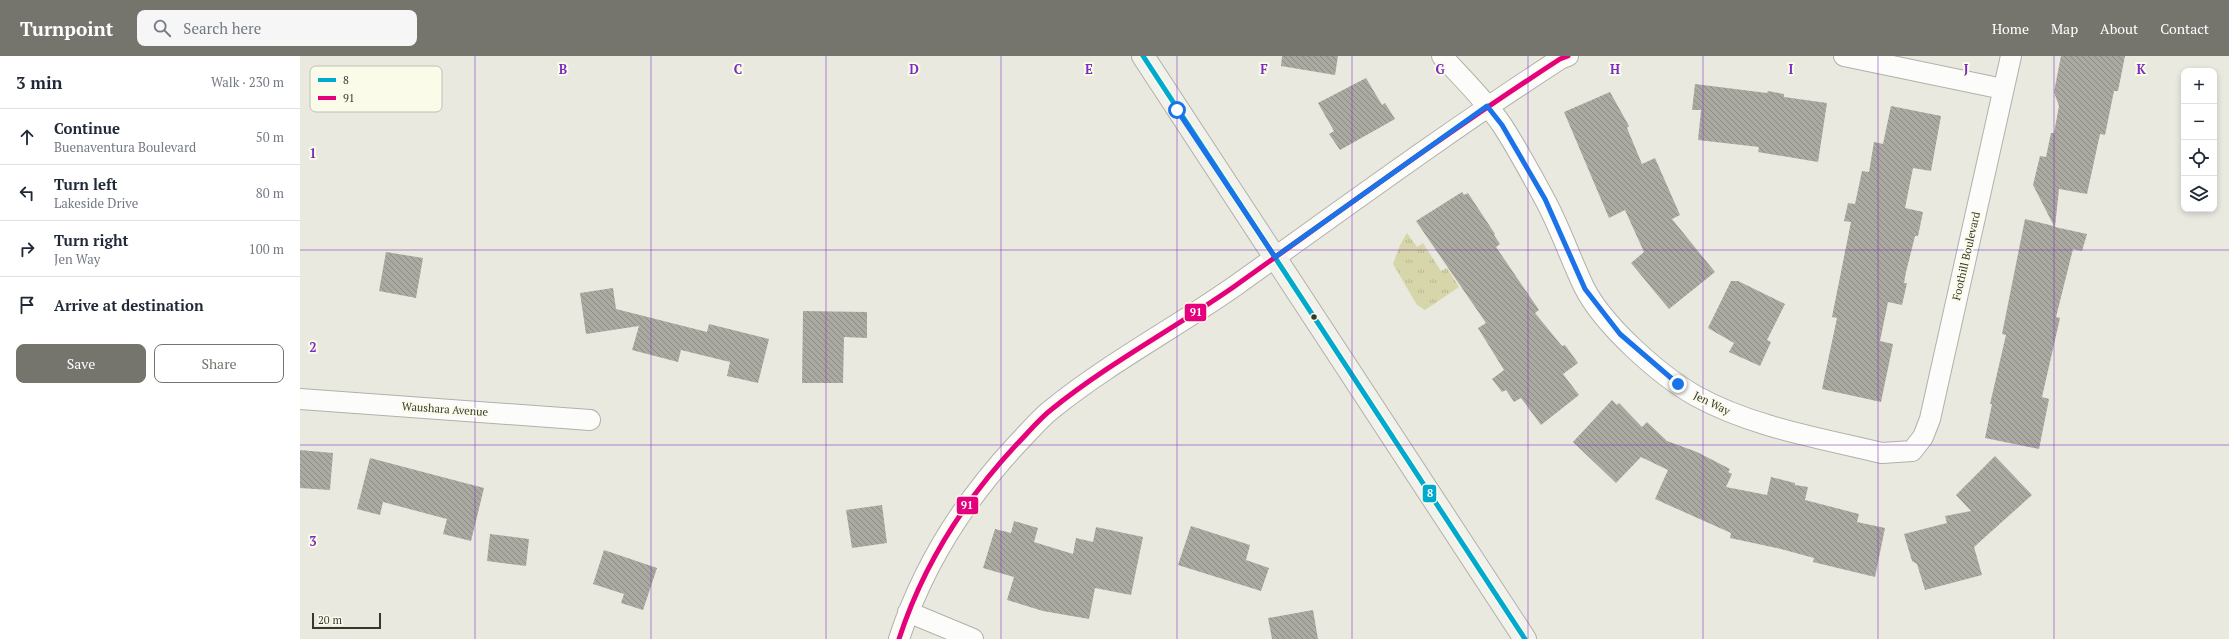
<!DOCTYPE html>
<html lang="en">
<head>
<meta charset="utf-8">
<style>
  :root { --surface:#fff; --page:#f6f6f7; --text:#1f2937; --muted:#747a83; --line:#e0e1e3; --accent:#75756e }
  body { margin:0; font-family:"PT Serif",serif; background:var(--page); color:var(--text) }
  .controls { position:absolute; right:12px; top:12px; display:grid; overflow:hidden; border-radius:8px; box-shadow:0 2px 6px #0003 }
  .controls button { width:36px; height:36px; display:grid; place-items:center; padding:0; border:0; border-bottom:1px solid var(--line); background:var(--surface); color:var(--text); font:20px sans-serif }
  .scale { position:absolute; left:12px; bottom:10px; width:69px; box-sizing:border-box; padding-left:4px; border:2px solid #373730; border-top:0; font-size:11px; line-height:14px; white-space:nowrap; color:#373730; -webkit-text-stroke:3px #fbfbe9; paint-order:stroke }
  .stop { position:absolute; width:12px; height:12px; margin:-9px; border:3px solid #1a73e8; border-radius:50%; background:#fff }
  .stop.end { background:#1a73e8; border-color:#fff; box-shadow:0 1px 4px #0008 }
  .list { margin:0; padding:0; list-style:none }
  h2 { display:flex; justify-content:space-between; align-items:center; height:52px; margin:0; padding:0 16px; font-size:17px }
  h2 small { font-size:13px; font-weight:400; color:var(--muted) }
  .list li { display:grid; grid-template-columns:26px 1fr auto; gap:12px; align-items:center; box-sizing:border-box; height:56px; padding:0 16px; border-top:1px solid var(--line) }
  .list b { display:block; font-size:15px; white-space:nowrap }
  .list p { margin:0; font-size:13px; white-space:nowrap; color:var(--muted) }
  .list em { font-size:13px; font-style:normal; color:var(--muted) }
  .actions { display:flex; gap:8px; padding:12px 16px }
  .actions a { flex:1; padding:9px 0; border:1px solid var(--accent); border-radius:8px; text-align:center; font-size:14px; color:var(--accent) }
  .actions .main { background:var(--accent); color:#fff }
  .icon { flex:none; width:22px; height:22px; fill:none; stroke:currentColor; stroke-width:2; stroke-linecap:round; stroke-linejoin:round }
  .map { position:relative; flex:none; width:1929px; height:583px; overflow:hidden }
  header { display:flex; align-items:center; gap:24px; box-sizing:border-box; height:56px; padding:0 20px; background:var(--accent); color:#fff }
  header strong { font-size:19px }
  nav { display:flex; gap:22px; margin-inline-start:auto; font-size:14px }
  .search { width:280px; height:36px; background:var(--page); display:flex; align-items:center; gap:10px; box-sizing:border-box; padding:0 14px; border-radius:8px; color:var(--muted); font-size:15px }
  main { display:flex }
  aside { flex:1; background:var(--surface) }
  .map>svg:first-child { display:block }
  .grass { fill:url(#grass-tufts) }
  .building { fill:url(#building-back-hatch) }
  .lines { fill:none; stroke-linecap:round; stroke-linejoin:round }
  .street-casing { stroke:#b1b1aa; stroke-width:22 }
  .secondary-casing { stroke:#b1b1aa; stroke-width:24 }
  .street { stroke:#fcfcfa; stroke-width:20 }
  .secondary { stroke:#f2f2ec; stroke-width:22 }
  .bus-1-casing { stroke:#fbfbe9; stroke-width:8 }
  .bus-2-casing { stroke:#fbfbe9; stroke-width:8 }
  .bus-1 { stroke:#00a9ce; stroke-width:5 }
  .bus-2 { stroke:#e5007d; stroke-width:5 }
  .route { stroke:#1a73e8; stroke-width:5 }
  .grid { fill:none; stroke:#7b2cbf; stroke-width:1; stroke-opacity:0.55 }
  .bus-dot { fill:#373730; stroke:#fbfbe9; stroke-width:1.5 }
  .labels { text-anchor:middle; stroke-width:4; stroke-linejoin:round; paint-order:stroke }
  .street-label { font-size:11px; fill:#373730; stroke:#fbfbe9 }
  .key { fill:#fbfbe9; stroke:#c0c0b2; stroke-width:1 }
  .key-label { font-size:11px; fill:#373730 }
  .grid-label { font-size:13px; text-anchor:middle; font-weight:bold; fill:#7b2cbf; stroke:#fbfbe9; stroke-width:4; stroke-linejoin:round; paint-order:stroke }
  .line-badge { stroke:#fbfbe9; stroke-width:1.5 }
  .badge-label { font-size:11px; text-anchor:middle; font-weight:bold; fill:#fff }
</style>
</head>
<body>
<header>
<strong>Turnpoint</strong>
<div class="search"><svg class="icon" aria-label="search" viewBox="0 0 24 24"><circle cx="10" cy="10" r="6"/><path d="M15 15l6 6"/></svg>Search here</div>
<nav><a>Home</a><a>Map</a><a>About</a><a>Contact</a></nav>
</header>
<main>
<aside>
<h2>3 min<small>Walk · 230 m</small></h2>
<ul class="list">
<li><svg class="icon" aria-label="ahead" viewBox="0 0 24 24"><path d="M12 20V5M6 11l6-6 6 6"/></svg><div><b>Continue</b><p>Buenaventura Boulevard</p></div><em>50 m</em></li>
<li><svg class="icon" aria-label="left" viewBox="0 0 24 24"><path d="M17 20v-9H6M10 6l-5 5 5 5"/></svg><div><b>Turn left</b><p>Lakeside Drive</p></div><em>80 m</em></li>
<li><svg class="icon" aria-label="right" viewBox="0 0 24 24"><path d="M7 20v-9h11M14 6l5 5-5 5"/></svg><div><b>Turn right</b><p>Jen Way</p></div><em>100 m</em></li>
<li><svg class="icon" aria-label="arrive" viewBox="0 0 24 24"><path d="M6 21V4h12l-3 4 3 4H6"/></svg><div><b>Arrive at destination</b></div></li>
</ul>
<div class="actions"><a class="main">Save</a><a>Share</a></div>
</aside>
<div class="map">
<svg width="1929" height="583" viewBox="0 0 1929 583">
  <defs>
    <pattern id="grass-tufts" width="24" height="20" patternUnits="userSpaceOnUse"><rect width="24" height="20" fill="#d7d5aa"/><path d="M3 7l-1-3M5 7V3M7 7l1-3M15 17l-1-3M17 17v-4M19 17l1-3" fill="none" stroke="#b9b793"/></pattern>
    <pattern id="building-back-hatch" width="6" height="6" patternUnits="userSpaceOnUse"><rect width="6" height="6" fill="#aaaaa2"/><path d="M-1 5l2 2M0 0l6 6M5-1l2 2" fill="none" stroke="#8b8b84"/></pattern>
  </defs>
  <rect width="100%" height="100%" fill="#e9e9e0"/>
  <!-- grass -->
  <path class="grass" d="M1107 177 1117 191 1123 187 1141 215 1147 212 1159 231 1125 254 1117 249 1093 208 1100 189Z"/>
  <!-- building -->
  <path class="building" d="M982 0H1038L1035 19 981 10Z
    M1761 0H1825L1818 35H1814L1805 79 1800 78 1787 138 1759 133 1755 171 1787 178 1782 195 1773 193 1756 261 1760 262 1742 341 1749 343 1739 393 1685 382 1692 348H1690L1706 279 1702 278 1725 163 1754 170 1733 129 1740 100 1746 101 1751 77H1754L1759 50 1754 36Z
    M1066 22 1082 49 1085 47 1095 63 1040 94 1029 78 1034 75 1018 47Z
    M1395 28 1467 37 1468 35 1484 38V41L1527 47 1518 106 1458 96 1459 91 1398 84 1401 54H1392Z
    M1310 36 1329 70 1327 72 1342 108 1355 102 1380 159 1372 163 1415 216 1369 253 1331 207 1344 196 1325 154 1309 162 1264 56Z
    M1591 50 1641 60 1631 115 1613 112 1605 152 1623 156 1618 180H1615L1606 216 1604 227H1607L1602 249 1588 246 1580 285 1593 288 1581 346 1522 333 1537 262 1532 261 1551 166 1544 165 1548 147 1555 148 1562 115 1569 116 1574 86 1583 88Z
    M1162 136 1164 139 1168 137 1195 178 1194 179 1200 188 1196 191 1239 254 1235 257 1262 290 1265 289 1278 307 1263 318 1279 339 1241 369 1221 342 1214 346 1206 334 1202 336 1192 323 1204 314 1178 272 1186 267 1116 165Z
    M86 196 123 202 116 242 79 235Z
    M1431 225H1438L1485 248 1467 284 1471 286 1460 310 1429 296 1434 287 1408 272Z
    M313 232 316 253 407 276 409 268 469 283 458 327 427 320 430 306 381 294 378 306 332 294 339 270 286 278 280 237Z
    M503 255 567 256V282L544 281 543 327H502Z
    M1312 344 1317 349 1319 347 1342 371 1347 366 1367 385 1397 396 1430 413 1428 416 1432 418 1426 431 1467 439 1471 421 1495 427V429L1508 431 1505 444 1559 458 1557 466 1585 472 1575 521 1513 506 1514 502 1481 493 1430 482 1431 477 1355 443 1368 414 1341 401 1316 427 1273 386Z
    M0 394 33 397 30 434 0 432Z
    M1695 400 1732 439 1674 491 1682 519 1625 534 1617 508 1612 505 1604 478 1647 467 1645 460 1671 455 1656 439Z
    M70 402 184 432 171 485 143 478 147 463 83 446 80 459 57 453Z
    M582 449 587 487 552 492 546 454Z
    M714 465 738 472 734 486 773 498 776 482 793 486 796 471 843 481 831 539 795 532 789 563 743 555 707 544 714 521 683 512 695 473 711 477Z
    M891 470 950 489 946 504 969 512 961 535 878 509Z
    M190 478 229 483 226 510 187 505Z
    M304 494 357 512 343 554 321 547 324 538 293 528Z
    M1013 554 1018 583H972L968 562Z"/>
  <g class="lines">
    <!-- street casing -->
    <g class="street-casing">
      <path id="street" d="M1142 0C1162 22 1185 44 1202 69 1217 92 1231 118 1244 142 1260 171 1270 202 1284 231 1303 269 1359 319 1396 340 1452 371 1520 382 1582 397L1612 395 1623 381 1630 363 1711 0
        M1544 0 1703 33
        M0 343 290 364
        M608 556 673 583
        M599 583C623 509 664 445 717 388 728 377 739 363 752 353 809 307 875 272 935 230 1043 153 1149 75 1260 3L1268 0"/>
    </g>
    <!-- secondary casing -->
    <g class="secondary-casing">
      <path id="secondary" d="M843 0 1225 583"/>
    </g>
    <!-- street -->
    <use href="#street" class="street"/>
    <!-- secondary -->
    <use href="#secondary" class="secondary"/>
    <!-- bus-1 casing -->
    <g class="bus-1-casing">
      <path id="bus-1" d="M843 0 1225 583"/>
    </g>
    <!-- bus-2 casing -->
    <g class="bus-2-casing">
      <path id="bus-2" d="M599 583C623 509 664 445 717 388 728 377 739 363 752 353 809 307 875 272 935 230 1043 153 1149 75 1260 3L1268 0"/>
    </g>
    <!-- bus-1 -->
    <use href="#bus-1" class="bus-1"/>
    <!-- bus-2 -->
    <use href="#bus-2" class="bus-2"/>
  </g>
  <g class="lines">
    <!-- route -->
    <path class="route" d="M877 54 975 201 1187 50 1202 69 1245 143 1285 233 1320 278 1378 328"/>
  </g>
  <!-- grid -->
  <path class="grid" d="M175 0V583M351 0V583M526 0V583M701 0V583M877 0V583M1052 0V583M1228 0V583M1403 0V583M1578 0V583M1754 0V583M0 194H1929M0 389H1929"/>
  <!-- markers -->
  <circle class="bus-dot" cx="1014" cy="261" r="3.5"/>
  <g class="labels">
    <!-- street labels -->
    <g class="street-label">
      <text transform="translate(1666 200) rotate(-77)" y="4">Foothill Boulevard</text>
      <text transform="translate(1412 347) rotate(26)" y="4">Jen Way</text>
      <text transform="translate(145 353) rotate(4)" y="4">Waushara Avenue</text>
    </g>
  </g>
  <!-- legend -->
  <rect x="10" y="10" width="132" height="46" rx="6" class="key"/>
  <rect x="18" y="22" width="18" height="4" fill="#00a9ce"/>
  <rect x="18" y="40" width="18" height="4" fill="#e5007d"/>
  <g class="key-label">
    <text x="43" y="28">8</text>
    <text x="43" y="46">91</text>
  </g>
  <g class="grid-label">
    <text x="263" y="18">B</text>
    <text x="438" y="18">C</text>
    <text x="614" y="18">D</text>
    <text x="789" y="18">E</text>
    <text x="964" y="18">F</text>
    <text x="1140" y="18">G</text>
    <text x="1315" y="18">H</text>
    <text x="1491" y="18">I</text>
    <text x="1666" y="18">J</text>
    <text x="1841" y="18">K</text>
    <text x="13" y="102">1</text>
    <text x="13" y="296">2</text>
    <text x="13" y="490">3</text>
  </g>
  <g class="line-badge">
    <rect x="884" y="247" width="23" height="19" rx="4" fill="#e5007d"/>
    <rect x="1122" y="428" width="15" height="19" rx="4" fill="#00a9ce"/>
    <rect x="656" y="440" width="23" height="19" rx="4" fill="#e5007d"/>
  </g>
  <g class="badge-label">
    <text x="896" y="260">91</text>
    <text x="1130" y="441">8</text>
    <text x="667" y="453">91</text>
  </g>
</svg>
<div class="controls">
<button>+</button>
<button>−</button>
<button><svg class="icon" aria-label="locate" viewBox="0 0 24 24"><circle cx="12" cy="12" r="6"/><path d="M12 2v4M12 18v4M2 12h4M18 12h4"/></svg></button>
<button><svg class="icon" aria-label="layers" viewBox="0 0 24 24"><path d="M12 4l9 5-9 5-9-5zM3 14l9 5 9-5"/></svg></button>
</div>
<div class="scale">20 m</div>
<div class="stop" style="left:877px;top:54px"></div>
<div class="stop end" style="left:1378px;top:328px"></div>
</div>
</main>
</body>
</html>
